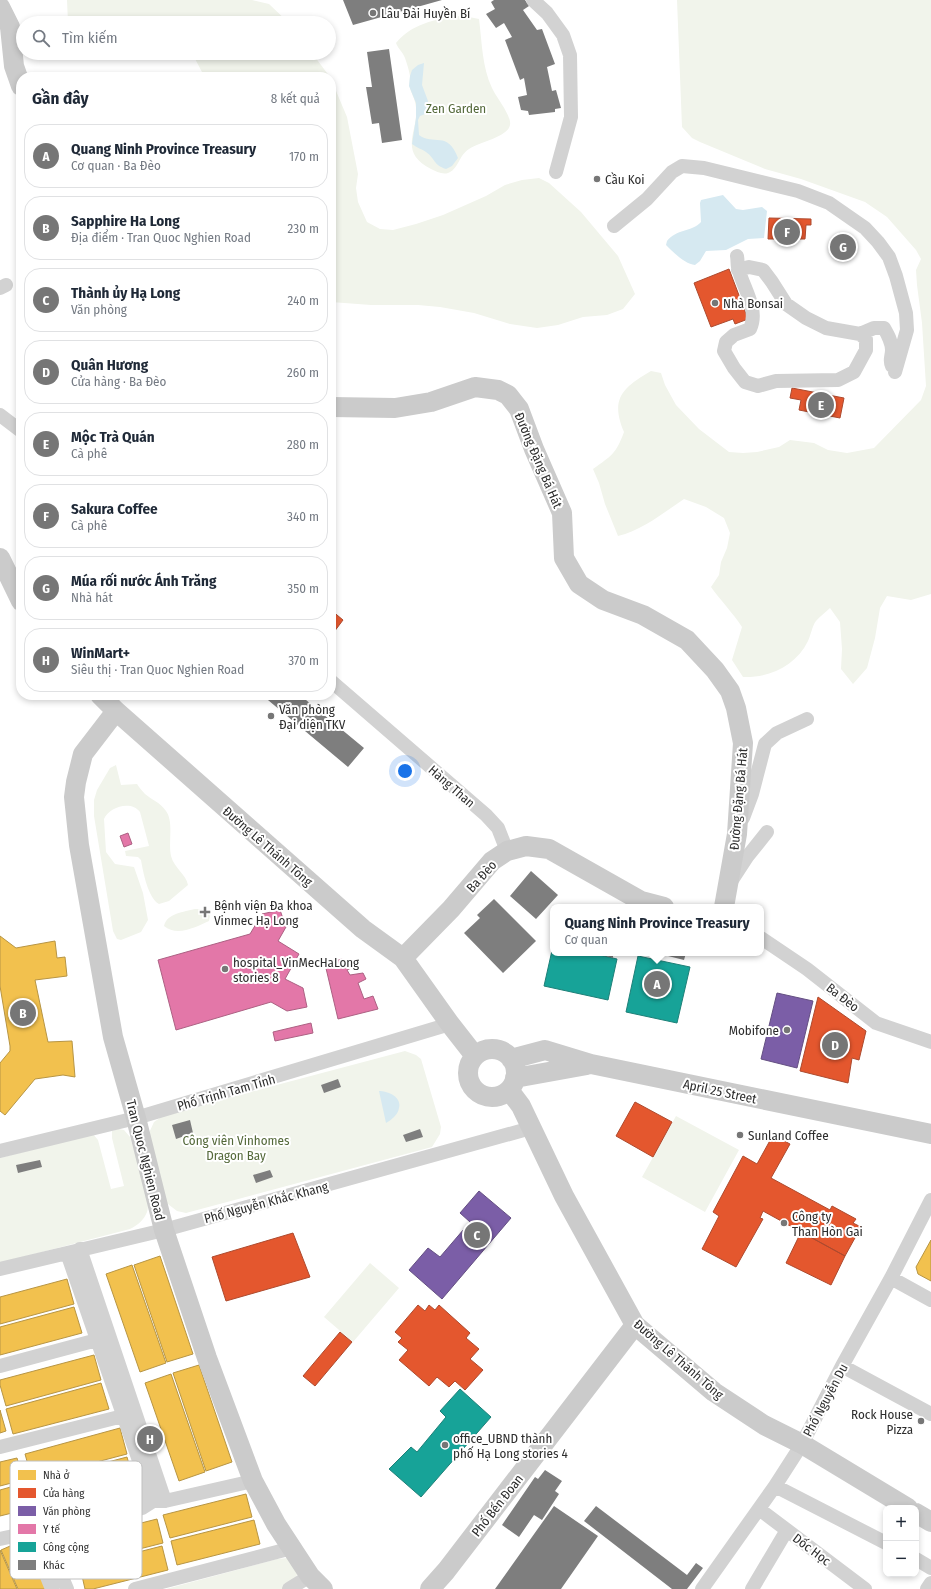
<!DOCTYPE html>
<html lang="vi">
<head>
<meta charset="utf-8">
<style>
  :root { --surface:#fff; --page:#f6f6f7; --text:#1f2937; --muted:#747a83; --line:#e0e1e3; --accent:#767676 }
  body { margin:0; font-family:"Fira Sans Condensed",sans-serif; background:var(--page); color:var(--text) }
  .controls { position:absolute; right:12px; bottom:12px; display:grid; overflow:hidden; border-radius:8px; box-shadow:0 2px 6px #0003 }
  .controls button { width:36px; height:36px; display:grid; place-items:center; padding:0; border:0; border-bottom:1px solid var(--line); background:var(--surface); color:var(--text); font:20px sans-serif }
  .you { position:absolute; left:405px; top:771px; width:14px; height:14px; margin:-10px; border:3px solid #fff; border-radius:50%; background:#1a73e8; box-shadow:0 0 0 6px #1a73e833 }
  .badge { display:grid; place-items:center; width:26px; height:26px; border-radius:50%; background:var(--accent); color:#fff; font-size:13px; font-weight:700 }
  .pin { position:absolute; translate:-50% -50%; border:2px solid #fff; box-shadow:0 1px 4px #0006 }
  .popup { position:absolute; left:550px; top:904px; width:214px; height:52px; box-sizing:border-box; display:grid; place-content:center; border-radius:8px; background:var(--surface); filter:drop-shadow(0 1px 3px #0005); font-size:13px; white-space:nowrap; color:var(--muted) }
  .popup b { font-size:15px; color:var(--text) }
  .popup::after { content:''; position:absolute; left:50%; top:100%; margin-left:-8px; border:8px solid transparent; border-top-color:var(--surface) }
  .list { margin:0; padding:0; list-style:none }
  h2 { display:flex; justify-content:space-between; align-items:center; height:52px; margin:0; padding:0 16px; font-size:17px }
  h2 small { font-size:13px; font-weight:400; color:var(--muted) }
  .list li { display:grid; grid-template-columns:26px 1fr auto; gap:12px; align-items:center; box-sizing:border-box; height:64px; margin:0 8px 8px; padding:0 8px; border:1px solid var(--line); border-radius:16px }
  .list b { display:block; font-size:15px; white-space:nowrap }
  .list p { margin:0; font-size:13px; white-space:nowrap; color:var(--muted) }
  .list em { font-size:13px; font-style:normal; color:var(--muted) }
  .icon { flex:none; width:22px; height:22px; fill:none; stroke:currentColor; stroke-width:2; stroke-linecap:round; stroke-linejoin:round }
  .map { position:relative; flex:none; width:931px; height:1589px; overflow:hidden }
  .search { position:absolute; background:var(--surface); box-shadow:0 2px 6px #0003; left:16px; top:16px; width:320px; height:44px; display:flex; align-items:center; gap:10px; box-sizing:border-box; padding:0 14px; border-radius:22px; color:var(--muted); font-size:15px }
  .panel { position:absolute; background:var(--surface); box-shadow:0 2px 6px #0003; left:16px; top:72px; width:320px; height:628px; border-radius:16px }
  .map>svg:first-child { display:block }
  .green { fill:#f1f4eb }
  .water { fill:#d6e9f1 }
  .homes { fill:#f2c14e; stroke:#b79544 }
  .shops { fill:#e4572e; stroke:#ad4a2e }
  .offices { fill:#7b5ea7; stroke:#644f82 }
  .health { fill:#e377a8; stroke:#ac6183 }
  .public { fill:#17a398; stroke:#1e8078 }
  .building { fill:#7e7e7e }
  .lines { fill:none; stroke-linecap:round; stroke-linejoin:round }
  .street { stroke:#d2d2d2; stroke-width:14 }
  .secondary { stroke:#cbcbcb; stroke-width:20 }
  .poi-dot { fill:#767676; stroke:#fff; stroke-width:1.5 }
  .labels { text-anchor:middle; stroke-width:4; stroke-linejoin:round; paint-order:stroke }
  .poi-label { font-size:13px; fill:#2d2d2d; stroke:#fff; text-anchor:start }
  .park-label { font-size:13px; fill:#54693a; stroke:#fff }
  .street-label { font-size:13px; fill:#2d2d2d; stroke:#fff }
  .key { fill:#fff; stroke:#c0c0c0; stroke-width:1 }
  .key-label { font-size:11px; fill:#2d2d2d }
</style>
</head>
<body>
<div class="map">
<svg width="931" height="1589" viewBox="0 0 931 1589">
  <rect width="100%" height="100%" fill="#fff"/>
  <!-- green -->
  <path class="green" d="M67 0H252L269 4 289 23H169L145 19 133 23H68Z
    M677 0H931V594L911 600 887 596 880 608 875 638 867 668 853 684 841 669 842 649 840 622 830 608C826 612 820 616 816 621 812 626 811 635 808 641 796 666 769 678 743 677L732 660 742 627C733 613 721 601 711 587L719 575 721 562 727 548 730 533 724 518 706 507 684 499C663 513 643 530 618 536L605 504 599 483 593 469C611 456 616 454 624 432 610 399 622 388 651 371L661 373 665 385 676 405 699 429 729 452 743 453 757 452 779 447 790 440 814 443 828 450 847 453 874 448 921 400 926 386 922 323 917 285 916 270 921 259 916 250 887 217 865 202 801 179 765 169 700 142 692 138 682 127Z
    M456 16 469 17 479 19C482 42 482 67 492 88 496 97 512 116 510 125 508 137 479 142 469 149 459 155 458 170 448 173 442 175 436 171 431 169 395 150 422 129 415 102 414 97 411 93 410 88 409 84 410 80 410 76 409 70 407 64 405 58 403 52 398 49 396 43 412 24 433 20 456 16Z
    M192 53H312L330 77H203V74Z
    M331 79 347 117 358 174 356 188 358 202 367 222 380 229 393 230 416 224 443 215 486 196 505 185 522 180 539 178 549 183 581 212 618 256 635 294 623 309 607 315 583 317 558 325 537 328 510 324 474 313 440 307 418 305H371L331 302Z
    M116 765 121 785 137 784C139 787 142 791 145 794 152 800 160 802 166 811 174 822 168 842 171 856 174 868 186 874 188 885L169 901 159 904C148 898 143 872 141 860L138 857 126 856 125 851 149 846 140 812C131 800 109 807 104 819L106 852 115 864 134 867 143 893 148 920 141 932 121 940 117 939 113 931 94 816V800L97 790 110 768Z
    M195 909C203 909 206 909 210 916L209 921C196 927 177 937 164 926 167 913 184 912 195 909Z
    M405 1051 416 1055 421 1059 441 1127 440 1134 432 1147 186 1213 177 1211 164 1201 149 1133 154 1122 164 1115Z
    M676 1116 739 1150 705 1212 642 1177Z
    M118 1129 124 1130 130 1137C134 1151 152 1199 147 1212 144 1220 138 1225 130 1229L0 1263V1158L93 1134 98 1140 111 1189 124 1186 112 1138V1131Z
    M370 1263 399 1288 353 1342 324 1317Z
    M288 1558 298 1572 295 1580 284 1589H166L277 1559Z"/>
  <!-- water -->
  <path class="water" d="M424 63 422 85 428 101 427 108 430 112 420 116 418 120 419 135C433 146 448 130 458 158L452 166 446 169C433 165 435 158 426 152 422 149 417 148 412 144L416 118V103L409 86 410 76 412 70 418 65Z
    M723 195 736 209 743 210 762 207 767 211 764 238 748 239 726 250 706 251 700 261 695 265C685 264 674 253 666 245L667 241C676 229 692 232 701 222L700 203 701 200Z
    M379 1091C388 1091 402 1097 399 1108 398 1115 391 1120 386 1123Z"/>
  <!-- homes -->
  <path class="homes" d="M0 936 16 948 55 941 57 958 65 957 67 976 35 980 48 1042 72 1041 75 1077 63 1075 35 1079 5 1115 0 1111V1063L10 1051V1046L0 986Z
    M931 1240V1281L918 1274 916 1267Z
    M160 1256 193 1354 167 1362 134 1265Z
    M132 1265 166 1363 140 1372 106 1274Z
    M67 1279 74 1304 0 1324V1297Z
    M74 1307 82 1333 0 1355V1327Z
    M94 1355 101 1380 6 1406 0 1385V1380Z
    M199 1365 232 1462 206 1471 173 1373Z
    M171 1374 205 1472 179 1481 145 1383Z
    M101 1383 109 1409 13 1434 6 1409Z
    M0 1410 6 1431 0 1433Z
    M120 1428 127 1454 32 1479 25 1454Z
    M127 1457 134 1482 39 1508 32 1482Z
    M17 1458 23 1480 0 1486V1462Z
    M25 1483 32 1508 0 1516V1490Z
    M246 1494 252 1517 170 1538 163 1515Z
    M157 1519 163 1543 80 1564 74 1540Z
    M254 1520 260 1544 177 1565 171 1541Z
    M24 1540 46 1589H18L1 1550Z
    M162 1546 168 1570 93 1589H85L80 1567Z
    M0 1550 17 1589H0Z"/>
  <!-- shops -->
  <path class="shops" d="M769 218 811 219V225H806L805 239H768Z
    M729 269 748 319 735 324 733 319 711 327 694 283Z
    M792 388 844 398 840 418 799 410 801 400 790 398Z
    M331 610 343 620 331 636Z
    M818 997 866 1031 859 1060 852 1058 848 1083 800 1071Z
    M635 1102 672 1122 653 1157 616 1136Z
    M773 1135 790 1144 771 1178 830 1210 832 1206 856 1219 853 1223 861 1227 845 1256 763 1211 760 1218 763 1219 736 1267 702 1249 719 1216 713 1212 743 1156 757 1164Z
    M801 1232 845 1256 831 1285 786 1263Z
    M293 1233 310 1277 226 1301 212 1257Z
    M418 1305 425 1311 429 1305 435 1310 439 1305 470 1333 466 1338 479 1349 470 1359 483 1370 465 1390 455 1381 449 1387 437 1377 429 1386 399 1360 408 1350 398 1342 402 1338 395 1332Z
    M340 1332 352 1342 315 1386 303 1376Z"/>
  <!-- offices -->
  <path class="offices" d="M777 993 813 1001 797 1068 761 1059Z
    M479 1191 511 1218 442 1299 409 1270 428 1248 440 1257 470 1222 460 1213Z"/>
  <!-- health -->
  <path class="health" d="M128 833 132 844 124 847 120 836Z
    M280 910 286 927 278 941 299 954 285 979 303 988 307 1007 287 1011 271 1002 176 1030 158 960 250 934 262 914Z
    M342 959 355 966 347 970 350 975 363 973 366 979 358 983 364 999 373 996 378 1009 338 1019 325 964Z
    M311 1023 313 1033 275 1041 273 1032Z"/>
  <!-- public -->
  <path class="public" d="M839 233 857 246 847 260 829 247Z
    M553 946V953H591L617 959 608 1000 544 986Z
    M638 956 690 967 677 1023 626 1012Z
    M460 1389 491 1417 421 1497 389 1469 411 1447 417 1452 446 1417 440 1411Z"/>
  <!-- building -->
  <path class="building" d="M343 0H442L353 25Z
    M494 0H525L529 6 523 10 537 30 542 29 555 64 547 67 552 91 556 90 561 108 555 109V112L529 115 528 111 521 110 518 97 527 95 524 78 520 80 505 40 512 37 504 23 496 28 486 14 495 9 491 2Z
    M389 49 402 140 382 143 379 123 372 124 366 87H372L367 52Z
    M262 695H300L364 748 348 767Z
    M531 871 558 895 536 919 510 896Z
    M494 899 536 941 503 973 464 933 480 918 477 915Z
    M594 953H613V958Z
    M656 953H686L684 960Z
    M338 1079 341 1087 324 1093 321 1085Z
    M190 1120 193 1133 176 1139 172 1125Z
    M420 1129 423 1137 406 1142 403 1135Z
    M40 1160 42 1167 18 1173 16 1165Z
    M270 1170 273 1177 256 1183 253 1175Z
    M545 1470 562 1481 555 1491 559 1494 542 1520 534 1515 519 1537 502 1525 535 1477 538 1479Z
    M554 1506 598 1536 561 1589H495Z
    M596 1506 687 1575 696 1563 703 1568 687 1589H672L584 1521Z"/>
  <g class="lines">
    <!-- street -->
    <path class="street" d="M533 0 547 13 563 35 570 55 571 117 556 172
      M614 226 647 199 672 172 682 166 704 168 798 191 829 203 865 228 878 242 889 257 896 276 906 313 907 330 895 372
      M737 256C738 261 737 267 739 271 744 289 759 310 750 329L734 335 726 342 724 351 734 368 745 382 758 386 776 381 838 380 854 372 866 350V339L860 334
      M738 270 749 267 763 270 772 282 786 304 806 318 826 328 860 334 874 328H884C888 335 892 342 892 350 892 357 889 360 892 366
      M0 288 6 285
      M0 415 21 431
      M331 681 486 815 498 828 507 851
      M743 818 752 794 765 744 777 733 807 719
      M732 880 747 857 767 832
      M761 938 807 969 876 1023 931 1042
      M0 1151 136 1118 450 1024
      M80 1249 165 1501
      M67 1253 153 1501
      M0 1269 164 1230 531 1128
      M891 1278 931 1300
      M0 1366 97 1340
      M842 1366 931 1414
      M0 1447 123 1416
      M775 1486 886 1543
      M759 1509 865 1589
      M42 1530 48 1520 139 1496 153 1501H165L253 1481
      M42 1530 67 1589
      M29 1533 52 1589
      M0 1539 42 1530 52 1532 142 1508 153 1501
      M916 1559 931 1568
      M135 1589 292 1548
      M289 1589 310 1576
      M702 1589 775 1486 802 1444 842 1366 891 1278 931 1200
      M752 1589 787 1530
      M927 1589 931 1583"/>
    <!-- secondary -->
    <path class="secondary" d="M0 7 10 27 14 66 21 86
      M331 407 395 408 431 402 475 387 498 390 508 395 519 409 534 449 562 513 564 558 579 584 603 600 643 615 687 640 715 670 730 691 736 708 743 743 737 834 724 907
      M0 558 21 601
      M100 695 116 711 363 929 403 958 450 1024 475 1056
      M116 711 83 754 76 782 74 797 79 845 113 1037 136 1118 164 1230 207 1358 253 1481 276 1524 310 1576 323 1589
      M403 958 451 909 492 861 507 851 526 846 549 849 641 901 664 907
      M468 1073a24 24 0 1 1 48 0a24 24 0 1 1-48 0Z
      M511 1059 545 1050 591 1064 931 1134
      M515 1078 587 1065
      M509 1090 521 1106 564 1196 635 1325 714 1392 764 1425 802 1444 908 1508
      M916 1513 931 1522
      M430 1589 446 1571 635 1325"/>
  </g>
  <!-- markers -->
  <g class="poi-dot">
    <circle cx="373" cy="13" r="4"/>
    <circle cx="597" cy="179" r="4"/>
    <circle cx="715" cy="303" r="4"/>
    <circle cx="271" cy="716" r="4"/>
    <path d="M203 906h4v4h4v4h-4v4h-4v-4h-4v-4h4z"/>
    <circle cx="225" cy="969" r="4"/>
    <circle cx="787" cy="1030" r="4"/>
    <circle cx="740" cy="1135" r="4"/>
    <circle cx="784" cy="1223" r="4"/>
    <circle cx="921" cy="1421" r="4"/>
    <circle cx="445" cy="1445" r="4"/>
  </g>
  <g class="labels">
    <!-- poi labels -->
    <g class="poi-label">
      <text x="381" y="18">Lâu Đài Huyền Bí</text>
      <text x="605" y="184">Cầu Koi</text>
      <text x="723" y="308">Nhà Bonsai</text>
      <text x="279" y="714">Văn phòng<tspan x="279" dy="15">Đại diện TKV</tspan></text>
      <text x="214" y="910">Bệnh viện Đa khoa<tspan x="214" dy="15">Vinmec Hạ Long</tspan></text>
      <text x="233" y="967">hospital_VinMecHaLong<tspan x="233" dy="15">stories 8</tspan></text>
      <text x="779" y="1035" text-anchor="end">Mobifone</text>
      <text x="748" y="1140">Sunland Coffee</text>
      <text x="792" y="1221">Công ty<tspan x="792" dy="15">Than Hòn Gai</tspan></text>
      <text x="913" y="1419" text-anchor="end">Rock House<tspan x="913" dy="15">Pizza</tspan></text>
      <text x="453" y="1443">office_UBND thành<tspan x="453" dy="15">phố Hạ Long stories 4</tspan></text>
    </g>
    <!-- park labels -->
    <g class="park-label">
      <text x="456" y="113">Zen Garden</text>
      <text x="236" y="1145">Công viên Vinhomes<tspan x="236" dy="15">Dragon Bay</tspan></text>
    </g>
    <!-- street labels -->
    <g class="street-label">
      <text transform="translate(539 460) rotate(67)" y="5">Đường Đặng Bá Hát</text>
      <text transform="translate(452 786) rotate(41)" y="5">Hàng Than</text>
      <text transform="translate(738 799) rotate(-85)" y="5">Đường Đặng Bá Hát</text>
      <text transform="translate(268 846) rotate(41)" y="5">Đường Lê Thánh Tông</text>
      <text transform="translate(481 876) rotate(-48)" y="5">Ba Đèo</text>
      <text transform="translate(843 997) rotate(38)" y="5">Ba Đèo</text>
      <text transform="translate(720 1091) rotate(12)" y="5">April 25 Street</text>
      <text transform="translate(226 1092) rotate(-16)" y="5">Phố Trịnh Tam Tỉnh</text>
      <text transform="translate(146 1160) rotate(76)" y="5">Tran Quoc Nghien Road</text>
      <text transform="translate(266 1202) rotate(-15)" y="5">Phố Nguyễn Khắc Khang</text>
      <text transform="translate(679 1359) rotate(41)" y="5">Đường Lê Thánh Tông</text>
      <text transform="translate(825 1400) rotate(-62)" y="5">Phố Nguyễn Du</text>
      <text transform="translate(497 1505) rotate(-52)" y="5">Phố Bến Đoan</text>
      <text transform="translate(812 1549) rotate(37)" y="5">Dốc Học</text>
    </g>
  </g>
  <!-- legend -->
  <rect x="10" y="1461" width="132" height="118" rx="6" class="key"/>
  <rect x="18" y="1470" width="18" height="10" fill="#f2c14e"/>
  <rect x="18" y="1488" width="18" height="10" fill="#e4572e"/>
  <rect x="18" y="1506" width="18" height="10" fill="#7b5ea7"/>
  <rect x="18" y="1524" width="18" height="10" fill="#e377a8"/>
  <rect x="18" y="1542" width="18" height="10" fill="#17a398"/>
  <rect x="18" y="1560" width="18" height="10" fill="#7e7e7e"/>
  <g class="key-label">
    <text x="43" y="1479">Nhà ở</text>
    <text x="43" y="1497">Cửa hàng</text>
    <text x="43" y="1515">Văn phòng</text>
    <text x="43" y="1533">Y tế</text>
    <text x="43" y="1551">Công cộng</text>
    <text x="43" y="1569">Khác</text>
  </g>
</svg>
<div class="controls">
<button>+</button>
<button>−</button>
</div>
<div class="you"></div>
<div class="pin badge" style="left:657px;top:984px">A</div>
<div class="popup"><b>Quang Ninh Province Treasury</b>Cơ quan</div>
<div class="pin badge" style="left:23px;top:1013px">B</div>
<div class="pin badge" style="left:477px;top:1235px">C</div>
<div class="pin badge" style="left:835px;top:1045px">D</div>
<div class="pin badge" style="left:821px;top:405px">E</div>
<div class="pin badge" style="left:787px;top:232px">F</div>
<div class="pin badge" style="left:843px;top:247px">G</div>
<div class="pin badge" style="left:150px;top:1439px">H</div>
<div class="search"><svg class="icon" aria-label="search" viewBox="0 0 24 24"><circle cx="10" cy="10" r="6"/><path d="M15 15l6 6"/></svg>Tìm kiếm</div>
<section class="panel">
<h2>Gần đây<small>8 kết quả</small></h2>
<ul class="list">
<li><span class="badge">A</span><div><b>Quang Ninh Province Treasury</b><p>Cơ quan · Ba Đèo</p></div><em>170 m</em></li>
<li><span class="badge">B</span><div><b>Sapphire Ha Long</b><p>Địa điểm · Tran Quoc Nghien Road</p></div><em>230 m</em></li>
<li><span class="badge">C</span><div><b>Thành ủy Hạ Long</b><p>Văn phòng</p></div><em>240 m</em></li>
<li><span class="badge">D</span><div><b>Quân Hương</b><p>Cửa hàng · Ba Đèo</p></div><em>260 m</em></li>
<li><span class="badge">E</span><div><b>Mộc Trà Quán</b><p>Cà phê</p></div><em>280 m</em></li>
<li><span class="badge">F</span><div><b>Sakura Coffee</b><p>Cà phê</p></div><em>340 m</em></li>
<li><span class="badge">G</span><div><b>Múa rối nước Ánh Trăng</b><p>Nhà hát</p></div><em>350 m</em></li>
<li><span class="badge">H</span><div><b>WinMart+</b><p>Siêu thị · Tran Quoc Nghien Road</p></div><em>370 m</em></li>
</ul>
</section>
</div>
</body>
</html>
